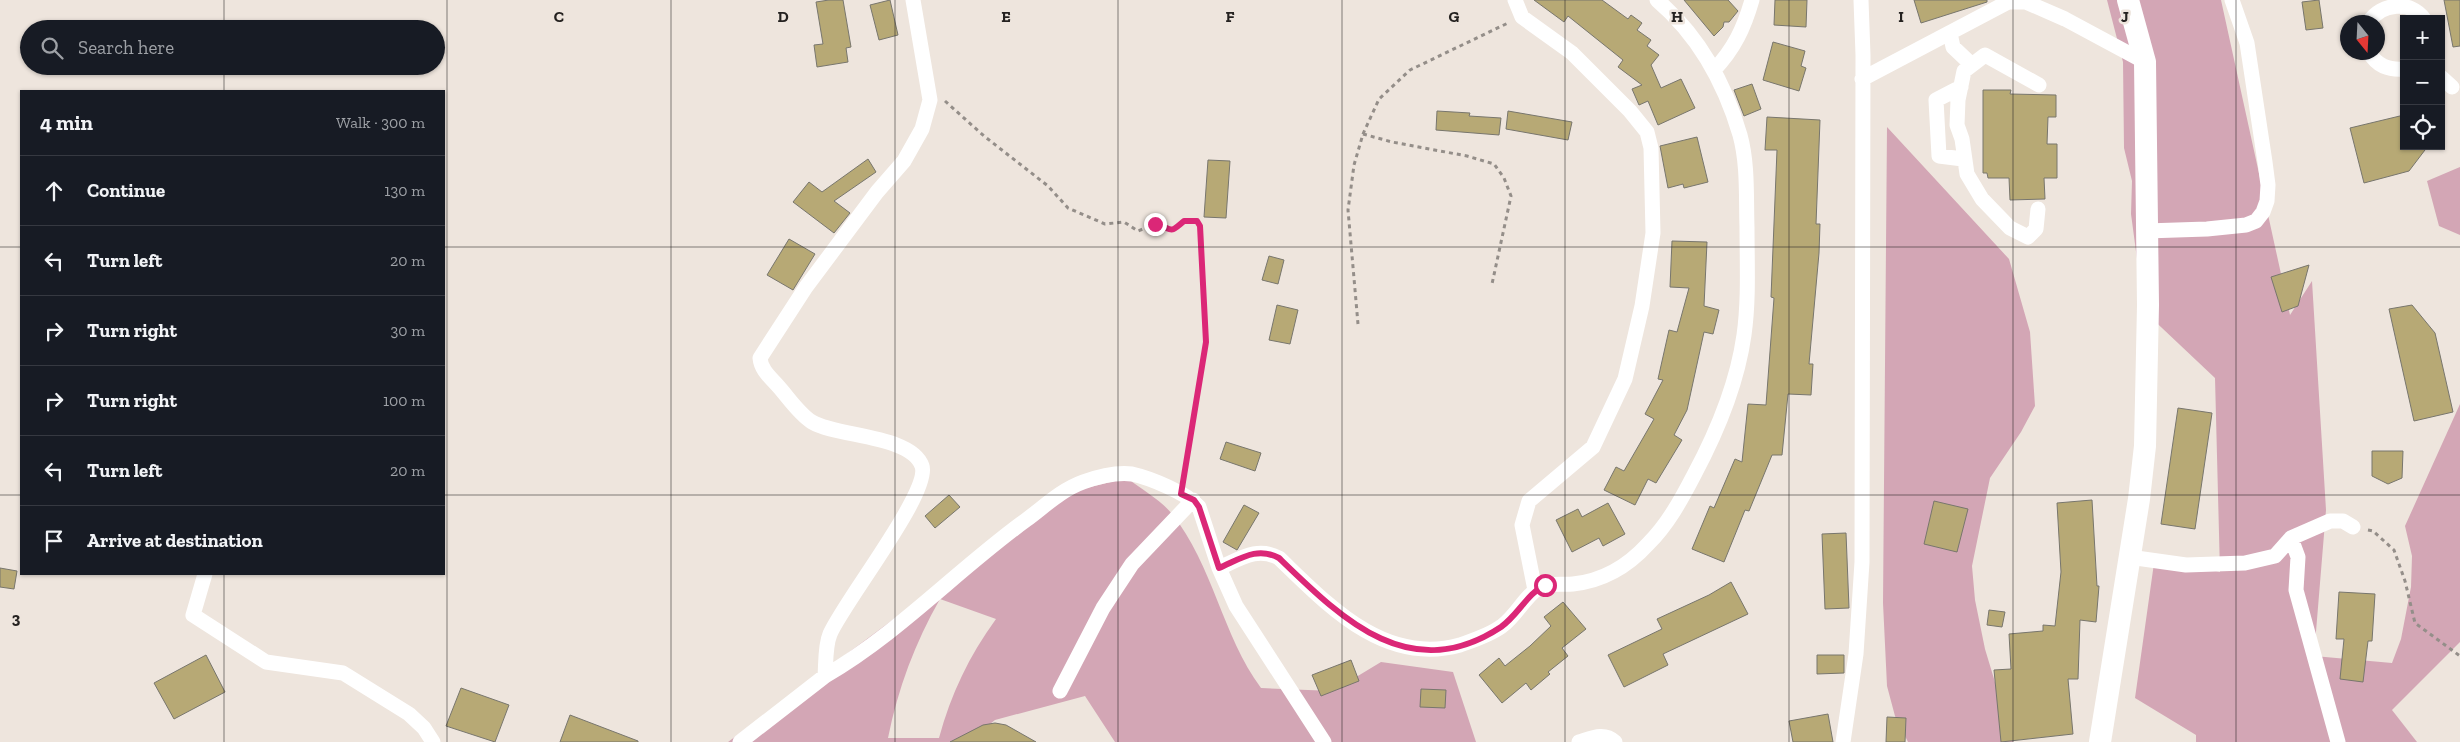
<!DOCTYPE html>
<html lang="en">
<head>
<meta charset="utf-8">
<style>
  :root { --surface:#171b24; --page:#20242c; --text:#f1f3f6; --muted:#9ea1a6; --line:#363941 }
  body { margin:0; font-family:"Zilla Slab",serif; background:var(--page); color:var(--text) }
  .controls { position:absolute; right:15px; top:15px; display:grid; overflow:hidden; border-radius:0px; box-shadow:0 1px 4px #0004 }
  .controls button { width:45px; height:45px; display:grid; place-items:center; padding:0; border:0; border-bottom:1px solid var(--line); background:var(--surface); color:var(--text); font:25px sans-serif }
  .compass { position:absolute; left:2340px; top:15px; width:45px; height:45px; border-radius:50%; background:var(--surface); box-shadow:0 1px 4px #0004; rotate:162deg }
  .stop { position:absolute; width:15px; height:15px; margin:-11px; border:4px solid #db2777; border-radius:50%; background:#fff }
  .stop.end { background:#db2777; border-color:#fff; box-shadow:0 1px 5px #0008 }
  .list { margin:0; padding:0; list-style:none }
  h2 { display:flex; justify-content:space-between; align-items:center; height:65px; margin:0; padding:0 20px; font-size:21px }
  h2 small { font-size:16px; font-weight:400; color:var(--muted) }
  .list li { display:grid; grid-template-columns:32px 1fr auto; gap:15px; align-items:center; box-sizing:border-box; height:70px; padding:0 20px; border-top:1px solid var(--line) }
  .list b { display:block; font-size:19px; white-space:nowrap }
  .list em { font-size:16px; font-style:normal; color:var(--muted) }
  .icon { flex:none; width:28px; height:28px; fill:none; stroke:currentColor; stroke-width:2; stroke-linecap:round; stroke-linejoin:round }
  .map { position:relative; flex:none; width:2460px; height:742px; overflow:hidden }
  .search { position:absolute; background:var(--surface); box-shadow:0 1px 4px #0004; left:20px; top:20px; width:425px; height:55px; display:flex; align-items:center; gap:12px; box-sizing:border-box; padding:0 18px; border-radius:28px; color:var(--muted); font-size:19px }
  .panel { position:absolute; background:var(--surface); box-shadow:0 1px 4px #0004; left:20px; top:90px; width:425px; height:485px; border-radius:0px }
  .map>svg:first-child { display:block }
  .green { fill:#d3a6b5; fill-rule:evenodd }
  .building { fill:#b7a975; stroke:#78766d }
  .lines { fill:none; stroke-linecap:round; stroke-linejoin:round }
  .path { stroke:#948e89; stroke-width:3; stroke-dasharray:4 4; stroke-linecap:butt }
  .street { stroke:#fff; stroke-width:15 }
  .secondary { stroke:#fff; stroke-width:22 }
  .route { stroke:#db2777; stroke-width:6 }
  .grid { fill:none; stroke:#252220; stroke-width:1; stroke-opacity:0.55 }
  .grid-label { font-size:16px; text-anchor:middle; font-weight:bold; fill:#252220; stroke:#eee5dd; stroke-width:5; stroke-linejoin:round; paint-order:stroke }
</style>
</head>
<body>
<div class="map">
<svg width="2460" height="742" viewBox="0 0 2460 742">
  <rect width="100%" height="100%" fill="#eee5dd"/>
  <!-- green -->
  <path class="green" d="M2107 0H2221L2290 315 2312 281 2326 510 2314 656 2392 663 2401 639 2411 587 2412 556 2405 526 2460 404V642L2392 710 2417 742H2196V735L2135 698 2155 556 2220 572 2215 378 2144 311 2131 214 2132 181 2124 148 2123 62Z
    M1887 127 2009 259 2030 332 2035 406 2021 432 1990 478 1972 566 1975 600 1985 649 2013 742H1908L1895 716 1887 686 1883 603Z
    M2460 167V235L2439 226 2427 181Z
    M1127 478C1141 489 1161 500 1172 514 1213 565 1222 635 1261 688L1333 691 1381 662 1453 672 1476 742H1115L1085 696 995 720 967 742H728L1062 494ZM940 599 996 619C969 656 951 694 939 738H888C898 688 915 643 940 599Z"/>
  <!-- building -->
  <path class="building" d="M829 0H843L851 47 846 48 848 62 817 67 814 45 823 44 816 2Z
    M890 0 898 35 879 40 870 5Z
    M1534 0H1602L1628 19 1631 15 1642 23 1637 30 1651 40 1647 46 1659 55 1651 65 1661 88 1681 79 1695 108 1658 125 1648 101 1639 105 1632 89 1642 85 1618 67 1623 60 1568 16 1564 22Z
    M1684 0H1728L1738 11 1729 22H1724L1723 27 1714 36Z
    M1775 0H1807L1806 27 1774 25Z
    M1914 0H1987V2L1921 23Z
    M2319 0 2323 28 2306 30 2302 2Z
    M2444 0H2460V46L2453 47Z
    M1773 42 1805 51 1801 66 1806 68 1799 91 1763 80Z
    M1752 84 1761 109 1744 116 1734 90Z
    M1983 90H2011L2010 94 2056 95V117H2048L2047 144H2057V178H2044L2045 199 2010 200 2009 178H1988L1987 173H1983Z
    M1437 111 1470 113 1469 116 1501 118 1499 135 1436 130Z
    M1508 111 1572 122 1568 140 1506 129Z
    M2404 115V146H2428L2409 171 2364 183 2350 128Z
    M1767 117 1820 120 1816 224H1820L1819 253 1809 364H1813L1811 395 1788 394 1782 455H1772L1749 511 1745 510 1724 562 1692 549 1710 506 1714 508 1735 459 1742 462 1748 404 1766 405 1774 298 1771 297 1777 150H1765Z
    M1697 137 1708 182 1684 188 1683 184 1668 188 1660 146Z
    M868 159 876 172 834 201 850 213 834 233 793 202 809 182 822 192Z
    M1208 160 1230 161 1226 218 1204 217Z
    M789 239 815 254 793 290 767 275Z
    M1672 241 1707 242 1704 306 1719 310 1713 334 1704 332 1687 410 1674 435 1682 440 1656 483 1648 479 1635 505 1604 490 1616 467 1624 471 1654 419 1645 414 1663 380 1658 379 1669 330 1677 332 1689 288 1670 287Z
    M1269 256 1284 260 1278 284 1262 280Z
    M2309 265 2298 306 2282 312 2271 277Z
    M1277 305 1298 310 1290 344 1269 340Z
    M2412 305 2435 333 2453 412 2414 421 2389 309Z
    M2178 408 2212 413 2195 529 2161 524Z
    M1226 442 1261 453 1255 471 1220 459Z
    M2372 451H2403L2402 478 2388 484 2372 476Z
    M949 495 960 507 935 528 925 516Z
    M2092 500 2097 586H2099L2096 622 2080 620 2078 679H2068L2073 734 2001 742 1994 670 2011 669 2009 634 2043 631V625L2055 626 2061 572 2057 503Z
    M1934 501 1968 509 1957 552 1924 544Z
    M1608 503 1625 534 1603 546 1599 538 1572 552 1556 520 1578 509 1582 517Z
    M1244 505 1259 513 1237 550 1223 542Z
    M1846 533 1849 608 1825 609 1822 534Z
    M0 568 17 571 14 589 0 587Z
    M1731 582 1748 614 1663 654 1668 665 1624 687 1608 655 1662 629 1657 619 1709 595Z
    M2339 592 2375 594 2372 641H2368L2363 682 2340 679 2344 639H2336Z
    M1563 602 1586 629 1562 648 1568 656 1548 672 1550 674 1531 690 1526 683 1502 703 1479 675 1499 658 1505 666 1530 646 1551 626 1544 617Z
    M1989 610 2005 612 2002 627 1987 625Z
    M206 655 225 692 174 719 154 683Z
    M1817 655H1844V673L1817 674Z
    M1351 660 1359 681 1321 696 1312 675Z
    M461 688 509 705 495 742 446 726Z
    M1421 689 1446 690 1445 708 1420 707Z
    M1828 714 1833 742H1793L1789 721Z
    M570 715 638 741V742H560Z
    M1887 717 1906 718 1905 742H1886Z
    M995 723 1006 725 1036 742H950L983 725Z"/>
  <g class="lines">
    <!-- path -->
    <path class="path" d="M945 101 984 136 1048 186 1068 208 1105 224 1124 222 1138 231 1155 224C1174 229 1168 235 1184 221H1197L1200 226 1206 342 1184 479
      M1363 134 1392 142 1467 156 1494 164 1504 178 1511 196 1492 284
      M1358 324 1348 210 1354 165 1363 134 1379 99 1410 70 1508 23
      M2368 530 2373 531 2394 550 2405 581 2415 623 2460 656"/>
    <!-- street -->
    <path class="street" d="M1515 0 1522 17 1572 53 1630 111 1647 132 1651 148 1653 233 1642 306 1625 379 1593 447 1529 501 1522 525 1535 590
      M2369 22C2381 3 2411 0 2424 19
      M1950 33 1953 47 1972 65
      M2369 52C2377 66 2388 70 2404 69
      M1714 70C1734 49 1744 28 1752 0
      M2441 77 2452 87
      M1862 79 2008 2H2026L2065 19 2145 62
      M1961 87 1936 100 1939 156 1963 159
      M2038 209 2036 229 2028 237 2010 228 1982 199 1967 174 1962 139 1957 125 1958 100 1964 71 1985 55 2039 85
      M2146 231 2207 229 2246 225 2256 221 2263 212 2267 201 2268 185 2265 162 2247 43 2232 0
      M2291 538 2298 557 2296 590 2338 742
      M2129 557 2186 565 2245 563 2275 556 2291 538 2330 521H2343L2353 527
      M1219 568C1240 559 1257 546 1279 558 1328 605 1384 666 1460 645 1474 640 1490 635 1502 626 1516 616 1524 598 1537 589 1548 582 1561 585 1573 584 1602 581 1628 566 1648 544 1668 524 1681 500 1694 475 1717 432 1737 385 1744 335 1749 300 1747 263 1747 227 1746 197 1748 164 1740 135 1725 84 1698 35 1657 0
      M205 574 193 615 266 662 343 673 409 714 424 728 433 742
      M825 676C899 633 957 570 1026 520 1045 506 1061 490 1083 482 1097 477 1116 472 1132 474 1150 478 1187 493 1199 507L1219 568 1236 606 1324 742
      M1060 691 1103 608 1132 564 1193 500
      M740 742 825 676C826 663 825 646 830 634 843 603 931 492 922 466 911 435 837 437 812 422 799 414 788 397 778 386 770 377 761 370 760 358L806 287 877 192 904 161 922 129 930 100 913 0
      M1579 742C1592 738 1604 732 1615 742
      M1843 742 1856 654 1862 562 1863 55 1861 0"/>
    <!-- secondary -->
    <path class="secondary" d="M2100 742 2139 499 2145 446 2148 305 2145 62 2128 0"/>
  </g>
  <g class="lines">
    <!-- route -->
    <path class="route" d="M1155 224C1174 229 1168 235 1184 221H1197L1200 226 1206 342 1181 494 1194 500 1199 507 1219 568C1240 559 1257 546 1279 558 1342 619 1410 687 1501 627 1518 615 1527 594 1545 585"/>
  </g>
  <!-- grid -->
  <path class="grid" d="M224 0V29M447 0V742M671 0V742M895 0V742M1118 0V742M1342 0V742M1565 0V742M1789 0V742M2013 0V742M2236 0V742M224 66V91M0 247H21M444 247H2460M0 495H21M444 495H2460M224 574V742"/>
  <g class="grid-label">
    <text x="559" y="22">C</text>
    <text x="783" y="22">D</text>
    <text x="1006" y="22">E</text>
    <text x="1230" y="22">F</text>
    <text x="1454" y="22">G</text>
    <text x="1677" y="22">H</text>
    <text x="1901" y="22">I</text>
    <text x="2125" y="22">J</text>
    <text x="16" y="624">3</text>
  </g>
</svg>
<div class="controls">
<button>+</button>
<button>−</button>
<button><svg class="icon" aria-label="locate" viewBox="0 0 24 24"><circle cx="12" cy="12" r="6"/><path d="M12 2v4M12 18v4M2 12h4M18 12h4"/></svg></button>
</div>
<svg class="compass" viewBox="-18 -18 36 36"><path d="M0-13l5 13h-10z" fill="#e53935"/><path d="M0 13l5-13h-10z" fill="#9ea1a6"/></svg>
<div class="stop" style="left:1545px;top:585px"></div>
<div class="stop end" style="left:1155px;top:224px"></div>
<div class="search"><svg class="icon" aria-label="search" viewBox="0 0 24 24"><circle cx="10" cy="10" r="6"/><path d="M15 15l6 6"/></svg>Search here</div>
<section class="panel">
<h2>4 min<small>Walk · 300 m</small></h2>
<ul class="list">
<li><svg class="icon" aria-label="ahead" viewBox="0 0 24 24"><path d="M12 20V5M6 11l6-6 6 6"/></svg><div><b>Continue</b></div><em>130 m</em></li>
<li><svg class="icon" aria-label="left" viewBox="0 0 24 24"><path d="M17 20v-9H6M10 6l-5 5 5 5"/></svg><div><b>Turn left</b></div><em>20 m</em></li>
<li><svg class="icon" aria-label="right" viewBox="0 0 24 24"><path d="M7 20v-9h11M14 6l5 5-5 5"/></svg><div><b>Turn right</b></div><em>30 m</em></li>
<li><svg class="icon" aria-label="right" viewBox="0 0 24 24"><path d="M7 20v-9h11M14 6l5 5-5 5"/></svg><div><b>Turn right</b></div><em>100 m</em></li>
<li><svg class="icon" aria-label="left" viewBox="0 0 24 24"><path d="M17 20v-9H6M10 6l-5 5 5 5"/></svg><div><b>Turn left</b></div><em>20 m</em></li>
<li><svg class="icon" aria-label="arrive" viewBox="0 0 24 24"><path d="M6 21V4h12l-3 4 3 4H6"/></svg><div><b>Arrive at destination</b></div></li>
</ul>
</section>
</div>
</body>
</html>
